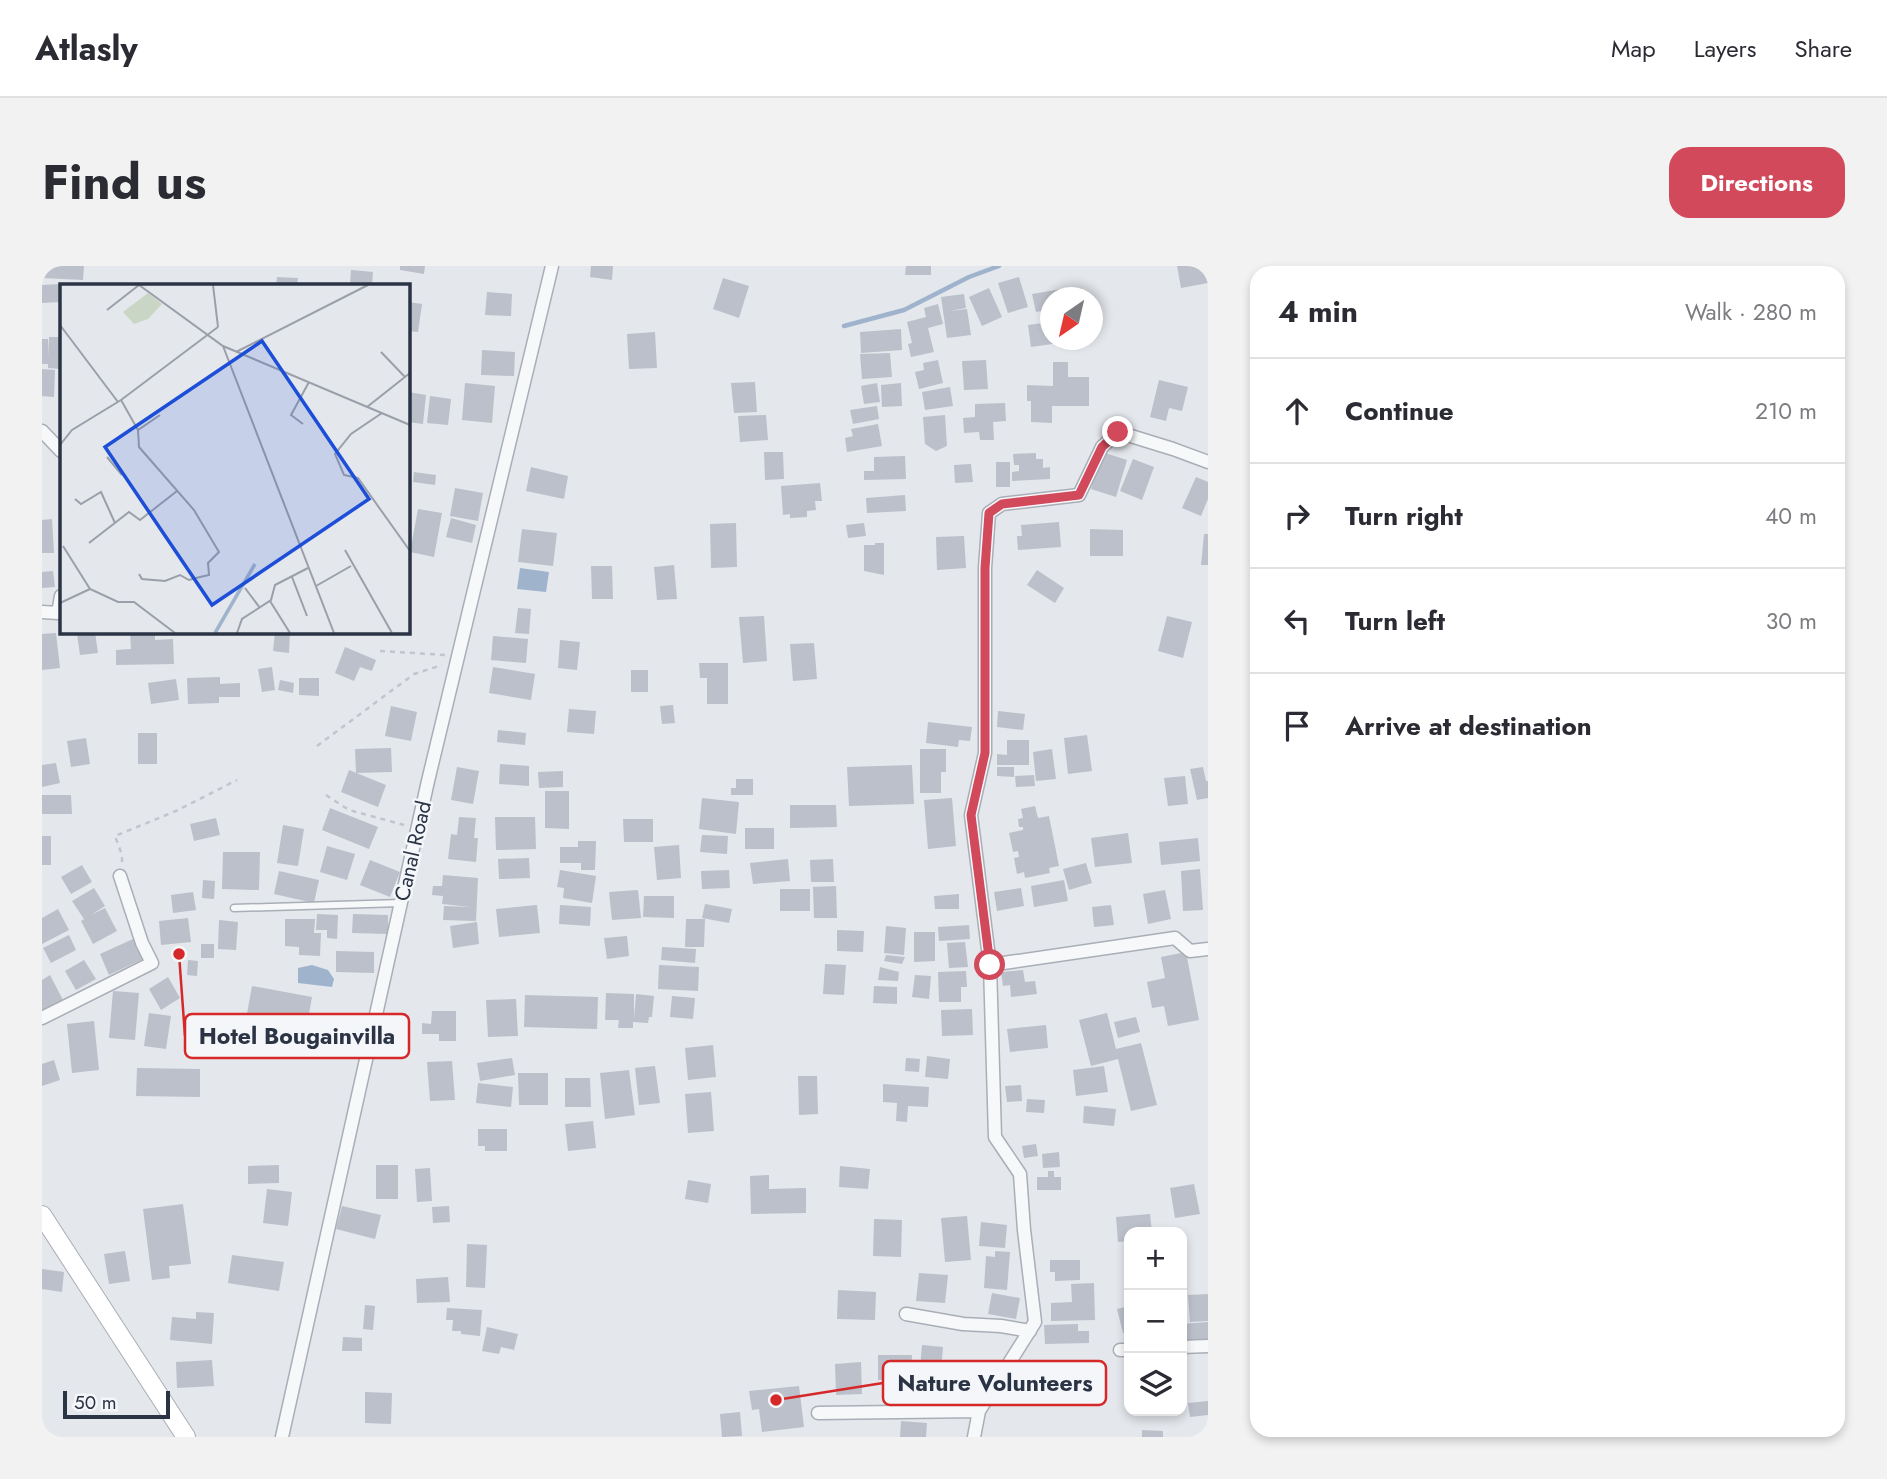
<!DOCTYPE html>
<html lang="en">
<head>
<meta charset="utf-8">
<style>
  :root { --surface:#fff; --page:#f2f2f3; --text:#2b2b33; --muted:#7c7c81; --line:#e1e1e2; --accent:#d1495b }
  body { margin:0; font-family:Jost,sans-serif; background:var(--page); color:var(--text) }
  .controls { position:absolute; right:21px; bottom:21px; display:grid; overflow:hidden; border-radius:14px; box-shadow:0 4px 10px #0003 }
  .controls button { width:63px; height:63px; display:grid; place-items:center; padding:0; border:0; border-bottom:2px solid var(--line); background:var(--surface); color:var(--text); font:35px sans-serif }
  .compass { position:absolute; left:998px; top:21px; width:63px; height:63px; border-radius:50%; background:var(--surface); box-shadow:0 4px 10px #0003; rotate:214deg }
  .scale { position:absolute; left:21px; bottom:18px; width:107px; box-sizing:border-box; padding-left:7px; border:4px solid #2b3445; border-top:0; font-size:19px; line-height:24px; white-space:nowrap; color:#2b3445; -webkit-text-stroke:5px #f4f6f9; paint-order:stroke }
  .stop { position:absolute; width:21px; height:21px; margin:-16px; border:5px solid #d1495b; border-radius:50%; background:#fff }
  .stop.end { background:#d1495b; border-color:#fff; box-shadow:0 2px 7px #0008 }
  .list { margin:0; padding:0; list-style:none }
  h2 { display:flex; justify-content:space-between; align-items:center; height:91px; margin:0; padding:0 28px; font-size:30px }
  h2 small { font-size:23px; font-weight:400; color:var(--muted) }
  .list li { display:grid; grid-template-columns:46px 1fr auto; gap:21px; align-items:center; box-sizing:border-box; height:105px; padding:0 28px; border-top:2px solid var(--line) }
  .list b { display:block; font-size:26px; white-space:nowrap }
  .list em { font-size:23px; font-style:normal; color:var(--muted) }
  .icon { flex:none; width:38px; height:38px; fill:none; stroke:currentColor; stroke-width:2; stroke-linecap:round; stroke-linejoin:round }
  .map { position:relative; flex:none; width:1166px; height:1171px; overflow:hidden; border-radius:21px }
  header { display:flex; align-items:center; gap:42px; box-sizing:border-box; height:98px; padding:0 35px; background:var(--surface); border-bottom:2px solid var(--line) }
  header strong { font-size:33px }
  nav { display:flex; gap:38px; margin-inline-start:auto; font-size:24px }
  .intro { display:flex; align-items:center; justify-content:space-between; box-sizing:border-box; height:168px; padding:0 42px }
  h1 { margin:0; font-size:49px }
  .button { padding:18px 32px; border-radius:21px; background:var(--accent); color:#fff; font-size:24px; font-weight:700 }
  main { display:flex; gap:42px; padding:0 42px }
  aside { flex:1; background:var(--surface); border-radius:21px; box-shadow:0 4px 10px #0003 }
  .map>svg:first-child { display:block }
  .water { fill:#9fb4cc }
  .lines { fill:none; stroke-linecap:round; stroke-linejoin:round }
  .stream { stroke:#9fb4cc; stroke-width:4.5 }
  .building { fill:#bbc0ca }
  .lane-casing { stroke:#a9aeb7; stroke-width:9 }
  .street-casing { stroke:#a9aeb7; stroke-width:15 }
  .secondary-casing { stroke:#a9aeb7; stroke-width:20 }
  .path { stroke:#c2c5cb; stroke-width:2.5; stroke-dasharray:5 5; stroke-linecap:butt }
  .lane { stroke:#f7f8fa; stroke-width:6 }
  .street { stroke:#f7f8fa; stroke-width:12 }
  .secondary { stroke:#fff; stroke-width:18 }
  .route { stroke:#d1495b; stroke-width:9 }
  .labels { text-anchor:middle; stroke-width:5; stroke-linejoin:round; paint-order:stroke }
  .street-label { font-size:21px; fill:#2b3445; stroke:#f4f6f9 }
  .inset-river { fill:none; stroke:#9fb4cc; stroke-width:3.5 }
  .inset-road { fill:none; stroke:#9a9fa9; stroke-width:2 }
  .view { fill:#1d4ed8; fill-opacity:0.15; stroke:#1d4ed8; stroke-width:3.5 }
  .inset-edge { fill:none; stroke:#2b3445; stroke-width:3.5 }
  .leader { fill:none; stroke:#d62828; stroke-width:2.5 }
  .callout-dot { fill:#d62828; stroke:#f4f6f9; stroke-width:2.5 }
  .callout { fill:#f4f6f9; stroke:#d62828; stroke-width:2.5 }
  .callout-label { font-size:23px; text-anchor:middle; font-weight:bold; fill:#2b3445 }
</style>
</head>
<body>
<header>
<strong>Atlasly</strong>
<nav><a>Map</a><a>Layers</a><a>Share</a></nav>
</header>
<div class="intro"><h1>Find us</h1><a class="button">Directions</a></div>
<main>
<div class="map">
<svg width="1166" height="1171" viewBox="0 0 1166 1171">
  <rect width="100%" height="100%" fill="#e4e7ec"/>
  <!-- water -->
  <path class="water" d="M478 302 507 306 504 326 475 323Z
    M270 699 286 704 292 713 290 721 256 717V702Z"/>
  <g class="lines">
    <!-- stream -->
    <path class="stream" d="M802 60 862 44 927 11 957 0"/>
  </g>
  <!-- building -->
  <path class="building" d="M0 0H42L41 14 0 12Z
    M358 0H383L382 8 358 4Z
    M549 0H571L570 14 548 11Z
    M864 0H889V9H863Z
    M1135 0H1166V17L1139 22Z
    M309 4 331 6 330 19H308Z
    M235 11 256 12 255 19H234Z
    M977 11 986 41 966 47 956 17Z
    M681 12 707 20 697 52 671 43Z
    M19 18V36L0 37V19Z
    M947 22 960 51 940 60 927 31Z
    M1019 23 1020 32H1008V43L994 46 990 28Z
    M445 26 470 28 469 50 443 49Z
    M922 28 924 42 907 45 925 43 929 69 905 72 899 31Z
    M366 36 380 38 376 66 366 65Z
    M896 38 901 58 886 62 892 86 869 91 866 78 870 77 865 56 884 51 882 42Z
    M1008 56V74H1024V76L989 81 986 59Z
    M859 63 860 84 819 87 818 66Z
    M613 66 615 102 587 103 585 68Z
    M7 71H19V103L6 102V98H0V73H6V90Z
    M440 84 473 86 472 110 439 109Z
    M848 87 850 111 820 113 818 88Z
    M896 94 901 117 877 123 873 106 882 104 881 97Z
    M944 94 946 123 922 124 920 95Z
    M1011 96H1026V111H1047V140H1010V157L989 156V135H985V119L1011 120Z
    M0 103 13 104 12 131 0 130Z
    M1117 114 1146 121 1140 145 1127 142 1124 155 1108 151Z
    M713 116 715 146 692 147 689 117Z
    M423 117 453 120 450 157 420 154Z
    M835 117 838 136 822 138 819 120Z
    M859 117 860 140 840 141 839 119Z
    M908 121 911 140 883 144 880 126Z
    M366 126 384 129 381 158 366 156Z
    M388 130 409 133 406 159 385 157Z
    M963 137 964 155 951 156 952 174H938L937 166 922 167 921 152 933 151V138Z
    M835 140 837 153 811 158 808 144Z
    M724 149 726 174 698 176 696 150Z
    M903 149 905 180 894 185 883 178 881 151Z
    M836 158 840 180 805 186 803 172 811 170 809 163Z
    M722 186H741L742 213 723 214Z
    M1060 186 1085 194 1074 231 1049 223Z
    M994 187V193H1001V202L1008 201V213L970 215V206L977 205V199H972L971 188Z
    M863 190 864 213 822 214V205H832V191Z
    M1091 193 1112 201 1100 234 1078 225Z
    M954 196H968V221H954Z
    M929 198 931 216 913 217 912 199Z
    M489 201 526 210 522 233 484 225Z
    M372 206 394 209 393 219 371 216Z
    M1154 211 1166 216V233L1159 250 1140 242Z
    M778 217 780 235H773L774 244 765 245V251L748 252V248L741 249 739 220Z
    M413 222 441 227 436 255 408 250Z
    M863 229 864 245 825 247 824 232Z
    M376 243 400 247 392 291 368 286Z
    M409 252 434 259 430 277 404 271Z
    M10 253 12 287H0V254Z
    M1017 256 1019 281 976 284 975 270H980L979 259Z
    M694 257 695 301 669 302 668 258Z
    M822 257 824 270 806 272 804 259Z
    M480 263 515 267 511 300 476 296Z
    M1048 263 1081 264V290H1048Z
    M1162 268H1166V299H1159Z
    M922 270 924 302 895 304 894 271Z
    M833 277H842V309L822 305V279H833Z
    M632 299 635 333 615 334 612 301Z
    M549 300H570L571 333H550Z
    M995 304 1022 322 1013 337 985 319Z
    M11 305 13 321 0 322V306Z
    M476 342 489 343 487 368 473 367Z
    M722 350 725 395 701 397 697 351Z
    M1125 350 1150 356 1141 392 1116 385Z
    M53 366 56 387 38 389 35 368Z
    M88 366H113V374L131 373 132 398 74 399V384L89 383Z
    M233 366H248L247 387 231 385Z
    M14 367 18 402 0 404V368Z
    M451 370 486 373 484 397 449 394Z
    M518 374 538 376 535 404 516 402Z
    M772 377 775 413 751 415 748 378Z
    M303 381 334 394 330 405 318 401 312 415 293 407Z
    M657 397H686V438H665V412H658Z
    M230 401 233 424 220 426 216 403Z
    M451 401 493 408 489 434 447 427Z
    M589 404H606V426H589Z
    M178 411V418L198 417V431H177V437L146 438 145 412Z
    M257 412H277V430L257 429Z
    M134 413 137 434 109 438 106 417Z
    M238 414 252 417 251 427 236 424Z
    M631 439 633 457 620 458 618 440Z
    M349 440 375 446 369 475 343 470Z
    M527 443 554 445 552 468 525 466Z
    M956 445 983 448 981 464 955 461Z
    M886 456 930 461 928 475 917 474 916 481 884 477Z
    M456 464 484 467 483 479 455 476Z
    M96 467H115V498H96Z
    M1045 469 1050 505 1026 508 1022 472Z
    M44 472 48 498 29 501 25 475Z
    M965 474H987V499H955V488L965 489Z
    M349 482 350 506 314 507 313 483Z
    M878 483H904V506H899V527H878Z
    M1010 483 1014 513 994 515 991 486Z
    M14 497 18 517 0 521V499Z
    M458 498 487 500V520L457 518Z
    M870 499 872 538 807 540 805 501Z
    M415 501 437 505 431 538 409 534Z
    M955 501H972V511L955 510Z
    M1161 501 1164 515H1166V532L1155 534 1148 503Z
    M307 504 344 519 336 541 299 526Z
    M521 505V521L497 522 496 506Z
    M992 509 993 520 974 521 973 510Z
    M1143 510 1146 538 1126 540 1122 512Z
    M694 513H711V529H689V522H694Z
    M503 525H527V563L503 562Z
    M0 529H29L30 548H0Z
    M660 532 697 536 694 568 657 563Z
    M910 532 914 580 886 583 882 534Z
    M748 539H794L795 561 748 562Z
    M993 540 996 552 1007 550 1017 600 1007 602 1008 607 983 612 982 606 975 608 972 592 977 591 976 585 971 586 967 567 981 564V561H977L976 553 981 552 979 543Z
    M288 542 336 561 327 583 280 564Z
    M417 551 434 552 432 572H436L434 596 406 593 409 568 415 569Z
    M453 551H493L494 583 454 584Z
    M174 552 178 569 152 575 148 558Z
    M581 553H611V576H582Z
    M241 559 262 563 256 600 235 597Z
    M703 562H732V583H703Z
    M1086 567 1090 597 1053 601 1049 572Z
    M660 569 686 570 685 588 658 586Z
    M0 570H9V599H0Z
    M1156 572 1158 595 1119 599 1117 576Z
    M536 575H554L553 604H539V597H518V581H536Z
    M637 579 639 612 615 614 612 581Z
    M285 580 313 588 305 614 278 606Z
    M181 586H218L217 624 180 623Z
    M487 592 488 612 457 613 456 593Z
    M746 593 748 615 711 618 708 597Z
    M791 593 792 616H769L768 594Z
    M328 594 358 606 348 631 318 619Z
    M1044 597 1050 617 1027 624 1021 603Z
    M40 599 50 616 29 628 19 611Z
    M1158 603 1161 644 1141 645 1139 605Z
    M518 604 554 610 550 637 521 632 522 622 515 621Z
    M687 604 688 622 660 623 659 605Z
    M237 605 277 614 272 637 232 628Z
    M401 609 436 612 434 655 401 654 402 640 429 641 400 638 401 630 390 629 391 620H400Z
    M161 614 173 615 172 633 160 632Z
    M1022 614 1026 635 992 641 989 620Z
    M794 620 795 652H772L771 621Z
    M52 622 63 640 49 649 63 642 75 665 51 678 39 655 42 653 30 635Z
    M979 622 982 640 955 645 952 626Z
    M738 623H768V645H738Z
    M596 624 599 652 570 654 567 626Z
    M1123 624 1129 653 1106 658 1101 628Z
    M151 626 154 644 131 647 129 629Z
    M917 628V643H893L892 630Z
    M602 630H632V652L601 651Z
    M663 638 690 643 687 657 660 652Z
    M495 639 498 667 457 671 454 643Z
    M518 639 549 641 548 660 517 658Z
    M1069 639 1072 659 1052 661 1050 641Z
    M16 643 27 664 0 678V652Z
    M275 648 296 649 295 673 285 672V664H274Z
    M311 648 346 649V668L310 667Z
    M146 652 149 676 119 679 117 655Z
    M243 653H273L272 667H279L278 690 257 689V681L243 680Z
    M644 653H663L662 681H643Z
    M177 654 196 656 194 684 176 683Z
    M435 656 437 678 411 682 408 660Z
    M927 659 928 673 897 675 896 661Z
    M844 660 864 662 862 689 842 687Z
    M795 664 822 665 821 686 795 685Z
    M872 666H893V695L872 696Z
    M27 669 34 684 9 697 1 682Z
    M585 670 587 690 565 693 562 672Z
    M91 673 101 693 67 709 58 688Z
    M923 676 926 701 907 702 905 677Z
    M159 678H172V692H159Z
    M620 681 654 683 653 697 619 694Z
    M294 685 332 686V707L294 706Z
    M1144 686 1157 754 1126 760 1122 740 1110 742 1105 716 1123 712 1119 691Z
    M844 689 863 691 860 698 842 695Z
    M42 694 54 713 34 724 23 705Z
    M146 694 156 695 155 710 145 709Z
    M783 698 804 699 802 729 781 728Z
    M617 699 657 701 656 725 616 723Z
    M838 701 857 706 856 715 836 714Z
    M981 704 983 716 993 715 995 728 969 731 968 719 961 720 959 706Z
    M924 705 925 721H919V736H897L896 706Z
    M8 709 22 736 0 748V714Z
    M873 709 889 710 887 733 870 731Z
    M126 711 138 732 119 744 107 723Z
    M210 720 270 731 263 770 203 759Z
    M832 720 855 721V738L831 737Z
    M71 725 97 727 93 774 67 772Z
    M564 727 592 728V753L594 728 612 730 610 751H607L606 757 591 756V762H576L577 754H563Z
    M483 729 556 731 555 763 482 761Z
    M630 730 653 732 651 753 628 751Z
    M474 733 476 770 446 771 444 734Z
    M930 743 931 769 900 770 899 744Z
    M390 745H414V775H397V768H380V757L389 758Z
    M107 747 129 750 124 783 102 780Z
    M1065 747 1074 783 1099 777 1115 839 1089 845 1076 793 1049 800 1037 754Z
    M1094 751 1098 766 1076 772 1072 756Z
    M52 755 57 804 30 807 25 758Z
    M1004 759 1006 782 968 786 965 763Z
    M671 779 674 811 646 814 643 782Z
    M885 790 908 793 906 813 883 811Z
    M470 792 473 809 438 815 435 797Z
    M864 792 878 793 877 806 863 805Z
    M12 794 18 814 0 820V798Z
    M410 795 413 834 388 835 385 796Z
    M613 800 618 837 597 839 593 802Z
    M1062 800 1066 826 1034 830 1031 804Z
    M95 802 158 803V831L94 830Z
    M587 804 593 849 563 853 558 807Z
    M476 807H506V839H477Z
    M756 810H775L776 848 757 849Z
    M523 812H548L549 841H523Z
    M436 817 471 821 469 841 434 837Z
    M841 818 887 821 886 841 866 840 865 856 854 855 855 837 841 836Z
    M979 819 980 835 965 836 963 820Z
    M669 826 672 865 646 867 643 828Z
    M985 833 1003 834 1002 847 984 846Z
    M1042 840 1074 843 1072 860 1041 857Z
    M551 855 554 882 526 885 523 858Z
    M436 863H465V885H443V880H436Z
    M994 878 996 890 982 892 980 880Z
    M1017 886 1018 901 1001 902 1000 888Z
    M237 899V917L206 918V900Z
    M334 899H356V933H334Z
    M798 900 828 903 826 923 797 921Z
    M388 902 390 935 375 936 373 903Z
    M1006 905H1012V911H1019V924H995V911H1006Z
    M727 909V923L764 922V947L709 948 708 910Z
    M646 914 669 918 666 937 643 933Z
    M1152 918 1158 948 1133 952 1128 922Z
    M225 923 250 926 246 960 221 957Z
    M141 938 149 998 127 1000 128 1012 110 1014 101 943Z
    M300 940 339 949 333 973 294 963Z
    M407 940 408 956 391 957 390 941Z
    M1108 948 1110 966H1087V975L1076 976 1074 951Z
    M925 950 929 994 903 996 899 952Z
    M832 953 860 954 859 991 831 990Z
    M939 956 965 959 963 982 937 980Z
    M425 978 445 979 443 1022 424 1021Z
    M83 985 88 1015 67 1018 62 988Z
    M953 985 968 986 965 1024 942 1022 944 990 953 991Z
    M190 989 242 996 237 1025 186 1017Z
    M1008 994H1038V1014L1013 1015V1006H1008Z
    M0 1003 22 1006 20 1026 0 1023Z
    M877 1007 906 1009 903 1037 874 1035Z
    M406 1011 408 1036 375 1037 374 1013Z
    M1052 1017 1053 1054 1009 1055V1037L1030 1036 1029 1018Z
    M796 1024 834 1026 833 1054 795 1053Z
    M950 1027 978 1032 974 1053 946 1048Z
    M1166 1028V1055L1148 1056 1146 1029Z
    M323 1039 333 1040 331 1064 321 1063Z
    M1087 1040V1066L1081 1067 1075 1043Z
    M405 1042 440 1044 438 1070 419 1068V1065H410L411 1054H404Z
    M154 1046 172 1047 170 1078 128 1074 130 1051 154 1053Z
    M1166 1056V1077L1140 1078V1058Z
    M1036 1058V1065H1047V1077L1003 1078 1002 1059Z
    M445 1061 476 1068 472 1084 459 1081 457 1088 440 1085Z
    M301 1071 320 1072V1085H300Z
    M880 1079 901 1081 898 1116 877 1114Z
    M836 1089H870L869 1115 836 1114Z
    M170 1094 172 1120 135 1122 134 1096Z
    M819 1096 820 1128 794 1129 793 1098Z
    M757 1120 762 1161 720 1166 717 1143 710 1144 707 1125Z
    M323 1126 350 1127 349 1158 323 1157Z
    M1166 1135V1149L1148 1151 1146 1137Z
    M698 1146 700 1170 680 1171 678 1148Z
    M859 1155 885 1157 884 1171H858Z
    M1100 1164 1121 1165V1171H1100Z"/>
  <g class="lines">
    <!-- lane casing -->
    <g class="lane-casing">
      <path id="lane" d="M192 642 359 637"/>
    </g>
    <!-- street casing -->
    <g class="street-casing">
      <path id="street" d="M0 165 19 185
        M0 346 16 347 19 330
        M948 699 1133 672 1148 685 1166 683
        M0 752 110 697 100 677 78 610
        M864 1048 921 1058 959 1060 988 1065
        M1140 1081 1166 1080
        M1078 1084H1087
        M937 1145 993 1056 982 964 978 908 953 871 948 699 929 549 943 487V302L947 247 960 238 1037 229 1060 181 1076 166 1131 183 1166 196
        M776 1147 937 1145 932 1171
        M240 1171 386 515 510 0"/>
    </g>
    <!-- secondary casing -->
    <g class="secondary-casing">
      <path id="secondary" d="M0 949 144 1171"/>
    </g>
    <!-- path -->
    <path class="path" d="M338 385 404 389
      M275 480 372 408 400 399
      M284 529 307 544 362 559
      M80 596V589L73 570 134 545 195 514"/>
    <!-- lane -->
    <use href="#lane" class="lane"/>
    <!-- street -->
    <use href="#street" class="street"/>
    <!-- secondary -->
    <use href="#secondary" class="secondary"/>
  </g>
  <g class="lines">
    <!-- route -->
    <path class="route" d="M948 699 929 549 943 487V302L947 247 960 238 1037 229 1060 181 1076 166"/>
  </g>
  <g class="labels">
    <!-- street labels -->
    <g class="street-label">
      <text transform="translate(371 585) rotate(-77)" y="7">Canal Road</text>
    </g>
  </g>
  <!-- overview -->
  <g transform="translate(18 18)">
    <rect width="350" height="350" fill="#e4e7ec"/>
    <path d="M88 9 102 20 88 35 74 40 63 28Z" fill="#c9d6c5"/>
    <path class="inset-river" d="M155 349 195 280"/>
    <path class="inset-road" d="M153 1 158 43M47 26 79 1 163 62 350 141M0 41 58 118M163 62 274 349M176 68 308 1M321 68 345 93M61 116 78 146 100 131M307 123 350 89M322 129 291 150 275 170 284 191 298 194 350 267M243 140 231 131 249 98M78 146 79 163 134 226 159 268 148 279 149 291 140 293 129 296 120 291 105 297 82 295 79 290M0 161 12 146 61 116 158 43M47 173 62 191M15 215 21 220 41 208 55 239M29 259 69 228 80 236 117 207M3 262 30 305 58 318H74L115 349M285 266 332 349M232 293 247 332M256 302 291 282M185 304 200 324M210 317 230 349M0 319 30 305M177 349 182 335 211 316 215 301 248 284"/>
    <path class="view" d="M202 57 309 215 152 321 45 163Z"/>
    <rect width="350" height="350" class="inset-edge"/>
  </g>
  <!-- callouts -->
  <path class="leader" d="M137 688L143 770M734 1134L841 1117"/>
  <g class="callout-dot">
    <circle cx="137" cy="688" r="7"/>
    <circle cx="734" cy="1134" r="7"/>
  </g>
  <g class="callout">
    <rect x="143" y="748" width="224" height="44" rx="7"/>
    <rect x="841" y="1095" width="223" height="44" rx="7"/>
  </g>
  <g class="callout-label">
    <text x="255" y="778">Hotel Bougainvilla</text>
    <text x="953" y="1125">Nature Volunteers</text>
  </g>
</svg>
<div class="controls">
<button>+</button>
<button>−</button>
<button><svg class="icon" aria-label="layers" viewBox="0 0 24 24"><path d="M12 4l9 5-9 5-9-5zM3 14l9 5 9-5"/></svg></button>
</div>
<svg class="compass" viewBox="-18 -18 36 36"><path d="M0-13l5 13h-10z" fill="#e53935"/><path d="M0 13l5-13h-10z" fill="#7c7c81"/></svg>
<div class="scale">50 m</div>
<div class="stop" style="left:948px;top:699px"></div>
<div class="stop end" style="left:1076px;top:166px"></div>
</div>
<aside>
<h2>4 min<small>Walk · 280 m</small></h2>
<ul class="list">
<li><svg class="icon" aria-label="ahead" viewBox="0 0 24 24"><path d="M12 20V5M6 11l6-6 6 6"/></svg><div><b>Continue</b></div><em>210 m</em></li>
<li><svg class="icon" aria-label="right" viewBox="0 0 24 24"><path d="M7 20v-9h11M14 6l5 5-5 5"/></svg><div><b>Turn right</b></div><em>40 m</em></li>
<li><svg class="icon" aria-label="left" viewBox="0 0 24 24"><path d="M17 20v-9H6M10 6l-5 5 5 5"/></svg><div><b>Turn left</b></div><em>30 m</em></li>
<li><svg class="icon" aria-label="arrive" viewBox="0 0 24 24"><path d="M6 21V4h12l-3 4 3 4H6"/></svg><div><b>Arrive at destination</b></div></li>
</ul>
</aside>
</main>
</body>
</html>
